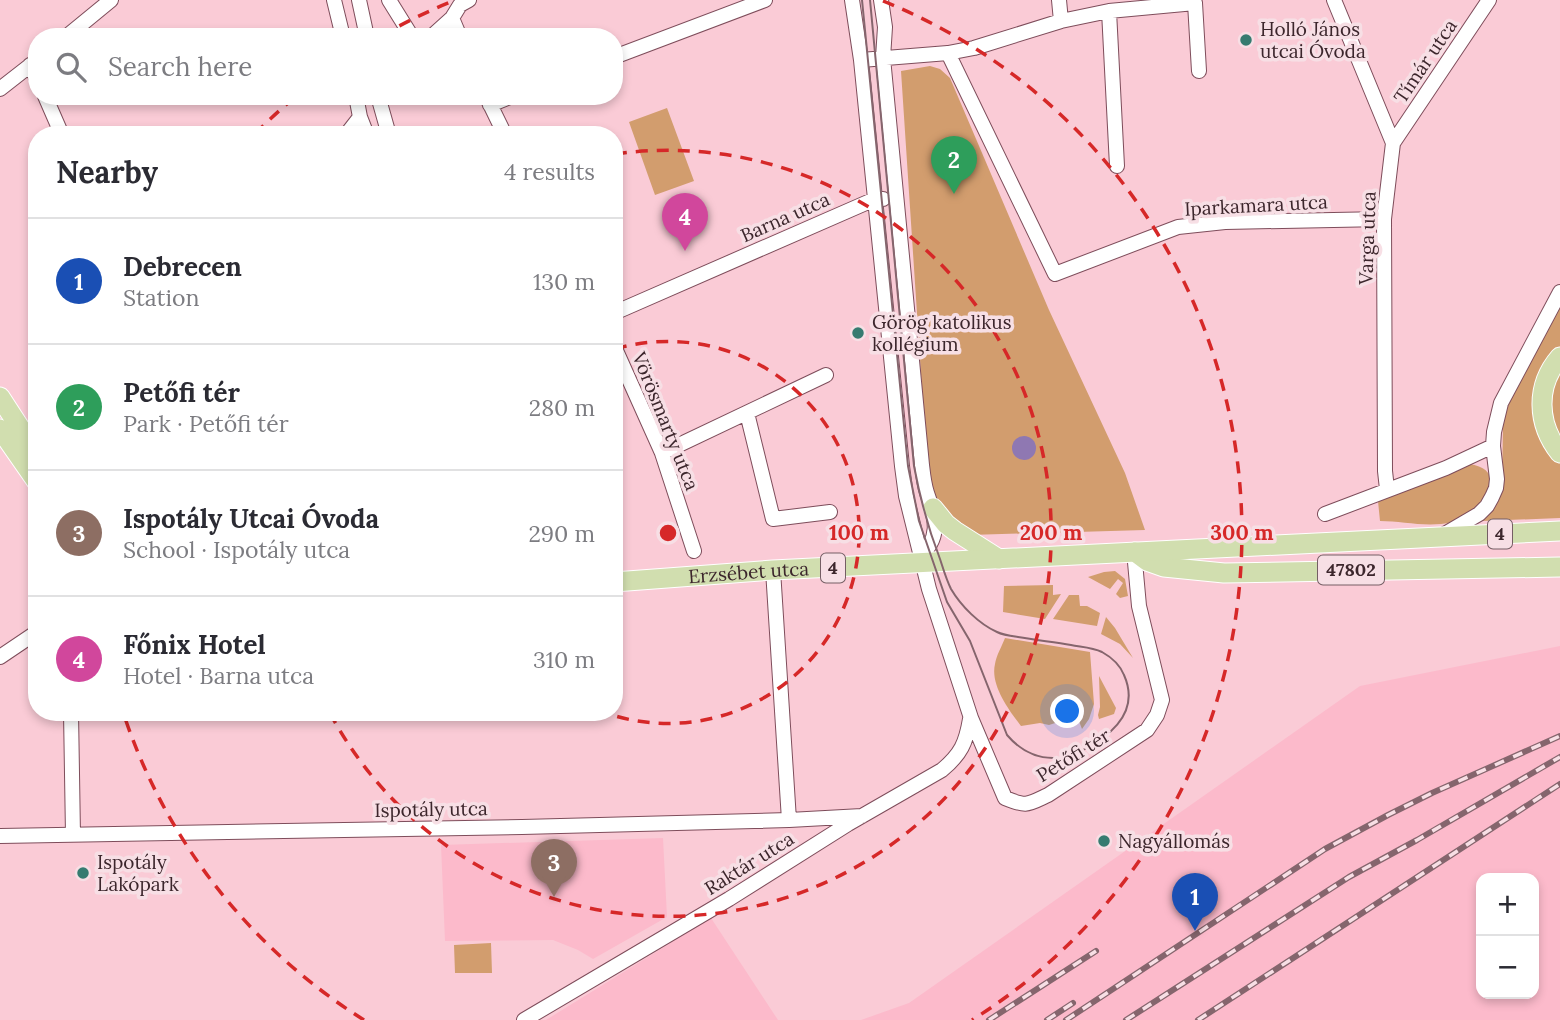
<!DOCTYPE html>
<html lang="en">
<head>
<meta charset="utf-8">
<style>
  :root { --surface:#fff; --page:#f7f7f7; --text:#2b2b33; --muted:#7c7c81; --line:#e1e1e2; --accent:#ea580c }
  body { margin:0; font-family:Lora,serif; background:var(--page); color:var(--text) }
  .controls { position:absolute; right:21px; bottom:21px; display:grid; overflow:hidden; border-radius:14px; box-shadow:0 4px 10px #0003 }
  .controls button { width:63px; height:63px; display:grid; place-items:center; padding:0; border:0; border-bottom:2px solid var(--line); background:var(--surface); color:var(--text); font:35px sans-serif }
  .you { position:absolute; left:1068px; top:712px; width:24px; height:24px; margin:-18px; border:5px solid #fff; border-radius:50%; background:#1a73e8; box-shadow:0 0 0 10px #1a73e833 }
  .badge { display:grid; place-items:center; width:46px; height:46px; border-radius:50%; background:var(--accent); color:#fff; font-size:23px; font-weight:700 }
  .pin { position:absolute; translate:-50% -58px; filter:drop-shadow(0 2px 4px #0008) }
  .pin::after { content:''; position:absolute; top:37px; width:24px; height:21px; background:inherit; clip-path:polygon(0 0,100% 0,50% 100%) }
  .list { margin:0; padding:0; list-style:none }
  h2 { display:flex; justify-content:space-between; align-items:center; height:91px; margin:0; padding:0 28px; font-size:30px }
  h2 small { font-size:23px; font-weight:400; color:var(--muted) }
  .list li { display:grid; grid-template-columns:46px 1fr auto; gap:21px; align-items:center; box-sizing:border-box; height:126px; padding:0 28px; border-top:2px solid var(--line) }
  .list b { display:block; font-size:26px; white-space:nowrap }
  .list p { margin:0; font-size:23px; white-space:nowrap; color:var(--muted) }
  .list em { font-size:23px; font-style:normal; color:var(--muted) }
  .icon { flex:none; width:38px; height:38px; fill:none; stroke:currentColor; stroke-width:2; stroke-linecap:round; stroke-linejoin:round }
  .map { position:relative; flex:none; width:1560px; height:1020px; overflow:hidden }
  .search { position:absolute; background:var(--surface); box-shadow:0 4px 10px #0003; left:28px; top:28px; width:595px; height:77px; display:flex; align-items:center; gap:18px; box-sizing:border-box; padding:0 24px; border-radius:28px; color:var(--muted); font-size:26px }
  .panel { position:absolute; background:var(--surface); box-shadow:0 4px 10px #0003; left:28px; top:126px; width:595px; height:595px; border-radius:28px }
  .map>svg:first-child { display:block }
  .built { fill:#fcbacb; fill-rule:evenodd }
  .green { fill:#d29d6e }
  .water { fill:#8f78b2 }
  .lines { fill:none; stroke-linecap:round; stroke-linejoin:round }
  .minor-casing { stroke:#7e4d5b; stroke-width:16 }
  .major-casing { stroke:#fff; stroke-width:21 }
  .minor { stroke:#fff; stroke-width:14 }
  .major { stroke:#d1deaf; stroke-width:19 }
  .tram { stroke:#85656d; stroke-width:2 }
  .rail-casing { stroke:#85656d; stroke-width:6 }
  .rail { stroke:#f7dfe5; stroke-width:3.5; stroke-dasharray:10; stroke-linecap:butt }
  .ring { fill:none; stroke:#d62828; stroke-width:3.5; stroke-dasharray:12 9 }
  .poi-dot { fill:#367b70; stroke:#f7dfe5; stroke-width:2.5 }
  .labels { text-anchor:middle; stroke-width:7; stroke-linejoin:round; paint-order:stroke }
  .shield { fill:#f7dfe5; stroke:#745e64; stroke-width:2 }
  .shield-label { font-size:18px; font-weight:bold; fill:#3c262c }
  .poi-label { font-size:19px; fill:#3c262c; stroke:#f7dfe5; text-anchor:start }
  .street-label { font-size:19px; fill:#3c262c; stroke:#f7dfe5 }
  .centre { fill:#d62828; stroke:#f7dfe5; stroke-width:3.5 }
  .ring-label { font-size:21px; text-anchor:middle; font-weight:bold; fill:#d62828; stroke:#f7dfe5; stroke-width:7; stroke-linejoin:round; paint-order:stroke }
</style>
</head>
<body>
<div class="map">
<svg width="1560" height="1020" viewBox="0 0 1560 1020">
  <rect width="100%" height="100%" fill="#facbd6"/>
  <!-- built -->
  <path class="built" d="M1560 646V1020H861L909 1003 1360 686ZM1481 878H1534V994H1481Z
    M663 838 667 917 593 959 578 950 553 940 445 941 441 845Z
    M711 918 778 1020H546Z"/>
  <!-- green -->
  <path class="green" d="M930 66 940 69 950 78 1049 310 1125 473 1145 530 969 535 951 523 930 491 927 465 901 71Z
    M667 108 694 181 655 195 629 122Z
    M1560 305V349L1545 367 1554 456 1560 463V518L1482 521H1480L1502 486 1503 424 1509 403Z
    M1560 367V444L1547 407Z
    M1469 464C1514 470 1479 515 1452 522 1428 528 1403 521 1380 521L1378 501Z
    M1115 571 1125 579 1128 596 1120 598 1116 594 1123 583 1118 579 1110 589 1088 577 1104 572Z
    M1053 585V595L1061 594 1045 619 1003 612 1004 586Z
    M1069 595H1079L1080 606H1087L1100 613 1097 626 1053 619Z
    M1106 617 1115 628 1133 658 1120 644 1101 634Z
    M1005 638 1090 652 1094 704 1089 719 1082 729 1077 716 1049 725 1040 723 1021 726C1009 710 990 685 995 664 996 656 1002 646 1005 638Z
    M1099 676 1116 708 1114 714 1099 719 1098 715 1100 707Z
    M491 943 492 973H455L454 945Z"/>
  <!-- water -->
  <path class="water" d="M1012 448a12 12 0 1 1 24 0a12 12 0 1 1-24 0Z"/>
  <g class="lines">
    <!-- minor casing -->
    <g class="minor-casing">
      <path id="minor" d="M334 0 343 37
        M359 0 367 37
        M389 0 412 37
        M852 0 861 60 902 466 906 496 929 589 971 718 1005 798C1027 807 1027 805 1048 795L1147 730 1157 715 1162 700 1139 606 1134 551
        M881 0 885 27 883 58 922 465C923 474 924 484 927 493 936 519 942 539 917 559
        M1059 0 1061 21
        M1334 0 1393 143 1384 219 1385 471 1387 489
        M1109 11 1117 166
        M452 18 460 37
        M66 37 111 0
        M431 37 452 18 460 5 469 0
        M948 53 1055 274 1178 227 1225 222 1384 219
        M614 57 765 0
        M861 60 948 53 974 48 1061 21 1109 11 1195 3 1199 71
        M30 65 37 79
        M0 89 37 60
        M45 96 62 135
        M356 96 360 117 367 135
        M378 96 389 135
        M486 96 505 135
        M490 105 512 96
        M346 135 360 117
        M1393 143 1489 0
        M614 313 875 199H883
        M614 346 662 453 694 551
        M747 413 773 519 830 512
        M662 453 826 375
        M1325 514 1446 468 1493 446
        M1443 535 1479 514 1487 506 1492 497 1496 488 1497 479 1493 446 1494 432 1501 403 1560 292
        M773 570 789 820
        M0 657 37 632
        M71 712 73 835
        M0 836 522 827 789 820 862 816
        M524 1020 729 899 848 824 942 770C961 754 966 743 970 719"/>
    </g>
    <!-- major casing -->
    <g class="major-casing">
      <g id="major">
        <path d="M1560 357C1535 386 1537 424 1560 453"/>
        <path d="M0 397 37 454"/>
        <path d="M0 429 37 482"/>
        <path d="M933 508 946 524 955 531 999 559"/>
        <path d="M1135 552 1147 561 1164 567 1224 573 1560 567"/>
        <path id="s1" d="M614 582 773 570 1560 531"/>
      </g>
    </g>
    <!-- minor -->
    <use href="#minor" class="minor"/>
    <!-- major -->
    <use href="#major" class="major"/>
    <!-- tram -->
    <path class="tram" d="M862 0 908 466 919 521 947 602 970 641 1007 735C1019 749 1033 758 1053 758 1064 759 1073 755 1083 750 1112 735 1140 711 1124 675 1120 665 1111 657 1102 652 1092 647 1081 647 1071 645 1053 642 1035 640 1018 637 1011 636 1003 635 997 632 979 624 961 606 951 589 946 579 943 568 940 559 928 528 920 498 914 466L870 0"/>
    <!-- rail casing -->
    <g class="rail-casing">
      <path id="rail" d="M989 1020 1096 951
        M1047 1020 1073 1003
        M1066 1020 1325 849 1388 815 1432 793 1560 736
        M1126 1020 1349 877 1417 840 1560 757
        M1198 1020 1560 784"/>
    </g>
    <!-- rail -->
    <use href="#rail" class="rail"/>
  </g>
  <!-- distance rings -->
  <g class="ring">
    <path d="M615 349A191 191 0 1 1 603 712"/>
    <path d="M615 154A383 383 0 1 1 330 713"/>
    <path d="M364 1020A574 574 0 0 1 124 715M255 134A574 574 0 0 1 295 97M381 36A574 574 0 0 1 453 1M883 1A574 574 0 0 1 972 1020"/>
  </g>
  <!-- markers -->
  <g class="poi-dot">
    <circle cx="1246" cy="40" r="7"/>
    <circle cx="858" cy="333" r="7"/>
    <circle cx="1104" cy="841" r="7"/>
    <circle cx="83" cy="873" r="7"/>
  </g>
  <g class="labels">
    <!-- shield labels -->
    <g class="shield">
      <rect x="1488" y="519.5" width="24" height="29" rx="5"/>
      <rect x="821" y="553.5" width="24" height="29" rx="5"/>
      <rect x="1318" y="555.5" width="66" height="29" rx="5"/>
    </g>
    <g class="shield-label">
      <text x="1500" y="540">4</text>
      <text x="833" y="574">4</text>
      <text x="1351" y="576">47802</text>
    </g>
    <!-- poi labels -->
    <g class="poi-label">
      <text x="1260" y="36">Holló János<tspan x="1260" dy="22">utcai Óvoda</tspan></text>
      <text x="872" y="329">Görög katolikus<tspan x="872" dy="22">kollégium</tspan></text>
      <text x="1118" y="848">Nagyállomás</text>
      <text x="97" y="869">Ispotály<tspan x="97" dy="22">Lakópark</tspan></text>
    </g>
    <!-- street labels -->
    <g class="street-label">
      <text transform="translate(1425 61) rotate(-56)" y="7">Tímár utca</text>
      <text transform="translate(1256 205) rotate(-3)" y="7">Iparkamara utca</text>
      <text transform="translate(785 217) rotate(-24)" y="7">Barna utca</text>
      <text transform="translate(1367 238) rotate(-88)" y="7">Varga utca</text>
      <text transform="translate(666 421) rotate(68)" y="7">Vörösmarty utca</text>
      <text dy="7" stroke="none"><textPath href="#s1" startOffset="135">Erzsébet utca</textPath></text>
      <text transform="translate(1073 755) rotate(-32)" y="7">Petőfi tér</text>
      <text transform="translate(431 809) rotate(-1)" y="7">Ispotály utca</text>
      <text transform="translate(749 863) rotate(-32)" y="7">Raktár utca</text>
    </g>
  </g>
  <circle cx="668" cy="533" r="10" class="centre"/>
  <g class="ring-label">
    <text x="859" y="540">100 m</text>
    <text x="1051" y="540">200 m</text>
    <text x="1242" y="540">300 m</text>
  </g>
</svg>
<div class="controls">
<button>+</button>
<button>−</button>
</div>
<div class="you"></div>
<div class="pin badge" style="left:1195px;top:931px;background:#1a4fb4">1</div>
<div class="pin badge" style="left:954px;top:194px;background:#2e9e5b">2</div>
<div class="pin badge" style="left:554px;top:897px;background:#8d6e63">3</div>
<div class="pin badge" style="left:685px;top:251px;background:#d1479c">4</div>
<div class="search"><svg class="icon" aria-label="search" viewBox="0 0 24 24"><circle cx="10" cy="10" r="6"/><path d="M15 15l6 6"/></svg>Search here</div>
<section class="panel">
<h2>Nearby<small>4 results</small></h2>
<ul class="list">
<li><span class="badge" style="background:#1a4fb4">1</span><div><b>Debrecen</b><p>Station</p></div><em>130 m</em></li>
<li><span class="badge" style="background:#2e9e5b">2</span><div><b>Petőfi tér</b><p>Park · Petőfi tér</p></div><em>280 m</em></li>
<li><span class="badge" style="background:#8d6e63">3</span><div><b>Ispotály Utcai Óvoda</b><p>School · Ispotály utca</p></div><em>290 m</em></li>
<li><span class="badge" style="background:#d1479c">4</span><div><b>Főnix Hotel</b><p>Hotel · Barna utca</p></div><em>310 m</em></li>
</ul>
</section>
</div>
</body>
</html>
